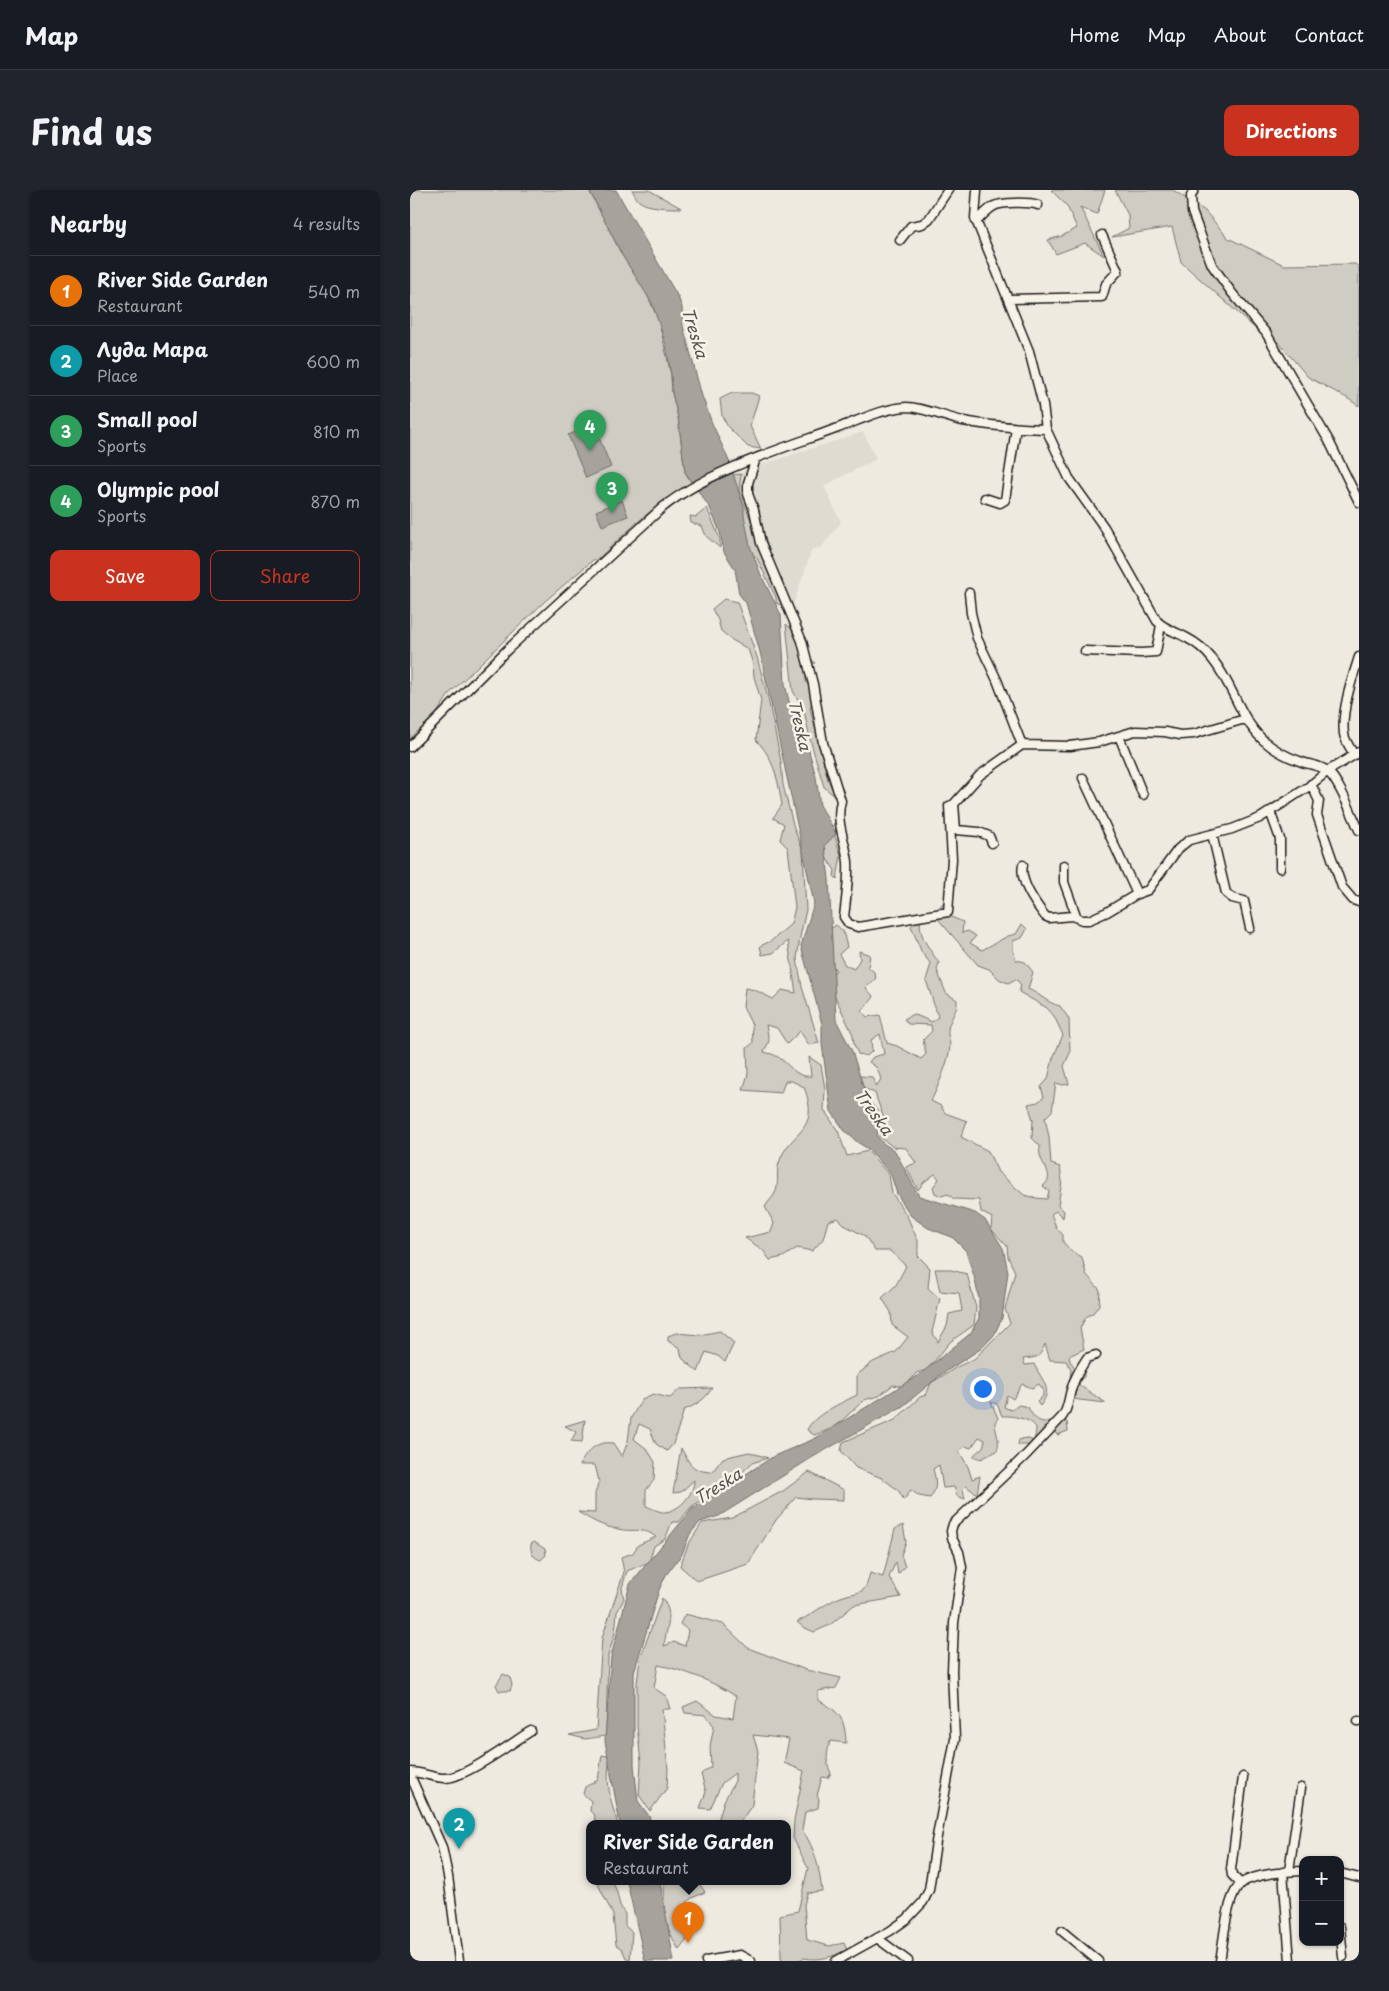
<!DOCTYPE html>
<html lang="en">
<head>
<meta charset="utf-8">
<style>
  :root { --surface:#171b24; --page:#20242c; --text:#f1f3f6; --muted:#9ea1a6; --line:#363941; --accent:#c8321e }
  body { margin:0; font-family:"Playpen Sans",sans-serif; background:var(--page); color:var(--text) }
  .controls { position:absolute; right:15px; bottom:15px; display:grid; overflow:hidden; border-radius:10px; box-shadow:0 1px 4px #0004 }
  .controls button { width:45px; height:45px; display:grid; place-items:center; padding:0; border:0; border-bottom:1px solid var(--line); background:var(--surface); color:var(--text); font:25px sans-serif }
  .you { position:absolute; left:572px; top:1198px; width:18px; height:18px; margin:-12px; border:4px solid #fff; border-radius:50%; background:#1a73e8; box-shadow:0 0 0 8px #1a73e833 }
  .badge { display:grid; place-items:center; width:32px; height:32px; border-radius:50%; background:var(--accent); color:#fff; font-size:16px; font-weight:700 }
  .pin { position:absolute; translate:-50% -41px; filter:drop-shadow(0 1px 2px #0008) }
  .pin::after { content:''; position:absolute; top:26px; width:18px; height:15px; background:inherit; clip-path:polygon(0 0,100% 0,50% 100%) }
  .popup { position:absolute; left:176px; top:1630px; width:205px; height:65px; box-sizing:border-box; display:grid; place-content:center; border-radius:10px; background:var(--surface); filter:drop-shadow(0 1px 4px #0005); font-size:16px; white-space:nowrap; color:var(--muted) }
  .popup b { font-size:19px; color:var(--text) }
  .popup::after { content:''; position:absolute; left:50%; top:100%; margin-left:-10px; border:10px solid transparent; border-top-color:var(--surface) }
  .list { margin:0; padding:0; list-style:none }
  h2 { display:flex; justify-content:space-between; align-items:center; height:65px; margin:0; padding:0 20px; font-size:21px }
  h2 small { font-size:16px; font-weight:400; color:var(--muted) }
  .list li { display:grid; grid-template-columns:32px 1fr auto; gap:15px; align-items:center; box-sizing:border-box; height:70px; padding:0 20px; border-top:1px solid var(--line) }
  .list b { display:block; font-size:19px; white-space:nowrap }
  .list p { margin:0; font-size:16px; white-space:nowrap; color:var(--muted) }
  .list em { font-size:16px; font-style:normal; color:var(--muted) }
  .actions { display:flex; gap:10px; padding:15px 20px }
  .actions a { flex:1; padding:11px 0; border:1px solid var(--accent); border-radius:10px; text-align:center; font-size:18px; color:var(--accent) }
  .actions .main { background:var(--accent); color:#fff }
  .map { position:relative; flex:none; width:949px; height:1771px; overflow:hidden; border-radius:10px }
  header { display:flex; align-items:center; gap:30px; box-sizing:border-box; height:70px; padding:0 25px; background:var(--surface); border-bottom:1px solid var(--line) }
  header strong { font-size:24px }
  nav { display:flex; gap:28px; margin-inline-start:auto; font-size:18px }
  .intro { display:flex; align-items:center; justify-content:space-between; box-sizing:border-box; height:120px; padding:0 30px }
  h1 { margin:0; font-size:35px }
  .button { padding:12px 22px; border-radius:10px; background:var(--accent); color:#fff; font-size:18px; font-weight:700 }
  main { display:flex; gap:30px; padding:0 30px }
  aside { flex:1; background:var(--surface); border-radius:10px; box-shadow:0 1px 4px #0004 }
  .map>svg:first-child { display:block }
  .built { fill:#dedbd1 }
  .green { fill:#cfccc3; stroke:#767470 }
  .water { fill:#a6a39d; stroke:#6f6d69 }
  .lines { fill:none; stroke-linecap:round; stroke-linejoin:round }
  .street-casing { stroke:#1c1c1c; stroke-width:11 }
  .street { stroke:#f7f3e8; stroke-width:8 }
  .labels { text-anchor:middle; stroke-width:5; stroke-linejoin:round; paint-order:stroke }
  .water-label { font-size:16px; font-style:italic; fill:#535250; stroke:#f7f3e8 }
</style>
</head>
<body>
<header>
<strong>Map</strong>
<nav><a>Home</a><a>Map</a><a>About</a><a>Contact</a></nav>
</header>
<div class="intro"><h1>Find us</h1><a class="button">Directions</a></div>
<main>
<aside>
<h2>Nearby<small>4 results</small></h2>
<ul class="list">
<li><span class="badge" style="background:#e8710a">1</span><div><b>River Side Garden</b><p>Restaurant</p></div><em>540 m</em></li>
<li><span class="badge" style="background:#0f9aa8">2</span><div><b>Луда Мара</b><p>Place</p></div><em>600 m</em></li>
<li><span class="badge" style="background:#2e9e5b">3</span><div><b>Small pool</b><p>Sports</p></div><em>810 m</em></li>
<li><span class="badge" style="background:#2e9e5b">4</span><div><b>Olympic pool</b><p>Sports</p></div><em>870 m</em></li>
</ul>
<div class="actions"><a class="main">Save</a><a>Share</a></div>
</aside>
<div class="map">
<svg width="949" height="1771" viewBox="0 0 949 1771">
  <rect width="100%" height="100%" fill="#eeeae0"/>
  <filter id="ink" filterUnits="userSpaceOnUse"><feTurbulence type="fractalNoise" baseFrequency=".02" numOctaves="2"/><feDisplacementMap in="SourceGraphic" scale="10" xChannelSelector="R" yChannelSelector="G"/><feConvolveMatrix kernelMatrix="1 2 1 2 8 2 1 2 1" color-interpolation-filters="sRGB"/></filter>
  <g filter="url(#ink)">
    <!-- built -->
    <path class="built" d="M453 242 466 269 414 296 431 332 411 358 402 359 382 418 375 416 355 376 350 362 344 338 329 299 331 284 334 280Z"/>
    <!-- green -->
    <path class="green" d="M0 0H179L212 65 236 102 249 132 261 185 262 203 268 227 275 282 282 294C246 312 219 340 190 367L183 370 134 412 40 503 19 535 0 554Z
      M222 0H239L271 18C260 18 237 18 229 11 226 8 224 3 222 0Z
      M641 0H695L687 24 670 17 694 66 675 53 646 64 638 50 652 46 667 38 657 16Z
      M705 0H763L795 21 818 48 874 75 945 74 949 77V216L937 208 898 187 870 154 847 140 771 72 762 37 702 47 719 38 718 25Z
      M322 203H342L349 206 340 236 351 259 338 257 318 237 312 226 310 209Z
      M331 284 329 300 344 338 350 362 369 404 374 421 371 415 366 413V408L347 368 338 360 323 285Z
      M297 318 310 349V358L296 346 292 336 281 333 280 326 286 327Z
      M314 409 327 412 347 467 358 508 371 572 373 595 384 638 393 661 396 720 390 747 387 769 392 797 409 853 399 855 390 841 377 854 367 838 356 835 359 851 354 862C358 863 363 864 366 866 379 872 384 888 401 886L399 867 411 875 415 899 414 920 428 941 437 966 458 961 479 985 482 1003 497 1026 508 1051V1066L520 1078 518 1098 530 1109 522 1142 528 1152 537 1136 539 1124 552 1121 549 1103 530 1101 525 1079H537L557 1084 566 1118 564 1135 541 1151 517 1180 506 1183 496 1197 483 1195 469 1206 454 1210 424 1238 404 1245 397 1240C403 1225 433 1212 447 1205V1185L463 1172 486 1162 498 1147 482 1135 481 1122 472 1108 486 1095 496 1076 480 1061H465L455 1046 436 1036 428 1028 418 1031 413 1049 402 1061 387 1058 373 1067 360 1070 353 1060 335 1048 361 1042 364 1033 355 1017C358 1012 364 1006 366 1001 369 992 366 982 369 973 379 940 412 943 394 897L382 891H375L371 903 333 900 338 884 337 858 343 853 342 835 333 817 335 798 345 800 363 809 372 800 386 803 378 751 363 763 352 765 350 756 361 751 381 734 385 717 378 658 370 650 374 634 363 628 372 615C368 590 364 568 346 550L351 510 344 487 343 474 338 459 322 450 311 441 308 430 302 419Z
      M376 434C389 444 393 461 405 473L395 475 396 491 404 506 400 518 418 590 427 608 414 597 400 549 394 520 383 501Z
      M424 633 426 634 425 647 431 665 427 689 424 686 425 680 417 669 412 657Z
      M533 713H541L534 724 553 732 552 743 558 741 566 746 560 753 572 760 598 746 606 744 612 734 617 739 612 748 603 751V761L606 770 615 772 623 782 618 799C630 804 637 813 650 816L659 829 660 863 654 876 659 894 653 895 646 893 642 921 635 928 639 947 641 974 650 977 652 991 648 1015 654 1021 653 1028 646 1021 641 1024 646 1037 653 1045V1052L661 1061 672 1067 676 1084 690 1100 689 1115 683 1123 676 1127 670 1138 674 1159 659 1166 660 1171 666 1179 662 1187 674 1177V1187L671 1189 669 1195 696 1213 669 1210 658 1207 661 1179 656 1171 640 1170 635 1154C629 1169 628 1167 613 1169L615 1175 624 1174C632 1191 644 1199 630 1216L627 1212 633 1206V1199L629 1194 622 1198 612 1194 603 1209 597 1205 594 1217 601 1220 609 1215 618 1217C628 1239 638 1230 657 1232L658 1241 647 1245 643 1239 634 1237 631 1248 620 1255H608L609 1250 615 1248 624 1251C625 1247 626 1242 626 1238 623 1229 600 1225 592 1226L587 1214 581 1212 588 1228 585 1232C585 1243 591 1250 587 1261L571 1269 563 1266 573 1257 575 1250 569 1247 561 1258 555 1256 549 1261 558 1277 562 1289 570 1286 567 1304 556 1296 553 1299 555 1309 547 1306 544 1297 533 1298 529 1275 523 1279C526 1290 528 1298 520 1308L509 1306 501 1300 494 1310 488 1300 472 1288 446 1278 431 1261 433 1252 485 1230 510 1207 516 1205 521 1193 547 1177 564 1169 600 1133 595 1119 605 1082 598 1067 597 1056 581 1039 582 1028 571 1022 569 1010 544 1009 538 1004 531 1006 525 1003 523 997 529 989 525 984 514 992 508 1000 496 977 506 973 496 958 483 957 469 946 476 936C473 924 468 914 465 903L454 899 450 886 462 887 466 897 471 889 467 878 459 872 463 867 474 864 470 844 461 850 462 861 457 866 448 864 444 854 443 845 418 791 426 780 415 767V743L426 735 433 741 437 757 429 764 435 775 444 779 450 769 449 761 460 765 458 777 464 782 466 788 456 798 464 807 452 821 457 827 470 825 477 853 487 856 511 869 516 864 513 850 522 841 521 835 498 834 494 829 503 824 522 832 528 827 516 790 521 774 512 763 501 736 511 728C507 745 520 759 529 773L527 780 536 803 547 810C548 822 539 829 538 840 537 845 540 850 540 855 540 869 527 899 521 911L531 916 535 923 557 931 551 947 578 961 588 982 614 1005 626 1008 637 1009 639 1001 633 996C646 986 632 976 630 965 629 962 630 959 630 956L622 948 623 930 618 914 628 912 634 907 631 897 638 889 643 868 653 845 644 826 637 818 609 802 611 795 606 789 598 793 589 789 579 779 568 775 528 729 527 719Z
      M310 1141 324 1153 315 1172 308 1166 296 1162 288 1182 272 1168 270 1158 258 1151V1146L266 1143 290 1145Z
      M302 1198C295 1210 286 1215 274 1220L263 1254 257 1261 246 1254 240 1239 229 1234 224 1249 237 1259 245 1272 244 1290 236 1300V1316C241 1318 247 1321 252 1322 268 1323 284 1305 284 1290L271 1302 263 1303 271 1258C280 1274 281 1281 302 1282L313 1268 339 1262 358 1268 342 1273 326 1288 281 1317 269 1332H262L255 1349 244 1356 239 1372 217 1381 212 1398 214 1409 207 1422 205 1443 198 1466 196 1546 175 1549 159 1545 186 1540 192 1448 214 1382 211 1367 223 1363 228 1355 246 1347C232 1336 224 1343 208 1339 193 1337 181 1330 168 1322L185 1323V1304L189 1291 185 1275H169C178 1261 185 1251 203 1253L212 1267 218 1251 221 1228 232 1209 243 1204 260 1208 270 1199Z
      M175 1230 172 1252 161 1251 166 1242 155 1236Z
      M399 1282 434 1300V1310L402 1309 386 1307 366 1330 338 1374 287 1391 270 1376 278 1355 292 1333 322 1328 373 1301Z
      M493 1335 496 1352 491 1365 495 1377 488 1384 486 1372 479 1387 491 1407 444 1415 420 1435 404 1442 393 1437 387 1432C404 1424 418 1410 437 1405 443 1403 450 1404 455 1398 457 1394 459 1387 460 1383L473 1387 485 1339Z
      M124 1352 135 1359 136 1365 131 1370C123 1368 120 1362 121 1354Z
      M252 1408C265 1425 256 1437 254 1456L264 1452 275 1456 278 1440 270 1434 275 1424 313 1434 338 1458 396 1480 431 1488 426 1498 408 1501V1510C430 1522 435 1528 436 1553L420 1551C417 1563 415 1572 421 1583L418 1588 412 1587 407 1606 409 1609 408 1618 395 1622 392 1640C406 1659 409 1679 412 1701L397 1703 394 1715 397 1750 419 1756 434 1753 437 1760C422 1767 410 1771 394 1768L387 1771H372L371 1768 370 1725 388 1721 398 1678 383 1648 384 1630 394 1581 374 1573 379 1549 343 1545 348 1561 342 1615 329 1634H307L314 1611 325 1591V1583L312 1593 300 1619 290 1618 296 1602 291 1584 301 1577 300 1556 304 1536 296 1525 275 1523 273 1517 287 1511 306 1525 323 1528 326 1506C303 1492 275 1480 248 1475L244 1498 256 1506 260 1519H252L258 1579 257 1598 240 1621 229 1605 231 1572 227 1537V1493L230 1469Z
      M93 1484 100 1487 102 1495 100 1501H89L86 1495Z
      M192 1565 201 1567C194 1587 201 1614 208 1634H184L185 1626 180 1621 181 1611 173 1604 175 1597 188 1590Z
      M187 1692H202C210 1703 206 1712 215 1724V1736L222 1742 220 1770 216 1768 212 1759 206 1755 203 1725Z
      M253 1692H288L295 1702 280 1709 273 1719 280 1746 269 1760C260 1744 255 1734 254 1715 253 1707 256 1699 253 1692Z"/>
    <!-- water -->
    <path class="water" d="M179 0H206L268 107 272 117 273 136 292 206 302 233 319 271 334 318V325L340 356 351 385 371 425 375 494 384 533 397 554 406 587 410 615 426 644 415 655 419 689 426 830 442 861 457 909 469 922 470 931 467 946 474 954 485 961 509 1006 565 1023 575 1030 593 1058 598 1082 592 1128 584 1145 572 1158 532 1184 493 1216 403 1267 309 1326 290 1332 280 1344 272 1364 256 1385 249 1400 224 1482V1575L228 1611 239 1626 241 1634H210L195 1551 201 1467 220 1394 282 1319 364 1266 404 1249 509 1185 561 1143 569 1128V1109L564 1086 556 1061 542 1047 518 1038 501 1026 487 1004 481 985 472 974 460 960 447 952 434 940 421 921 412 854V834L391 756 404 713 350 462 336 413 329 404 325 379 314 362 310 342 300 318 275 282 268 227 262 203 261 185 256 155 242 113 212 65Z
      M184 235 201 277 176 288 158 245Z
      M212 310 218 326 192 336 186 321Z
      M217 1692H250L264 1771H235Z"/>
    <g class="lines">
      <!-- street casing -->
      <g class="street-casing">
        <path id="street" d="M567 0 565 28 619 161 633 215 636 239 659 288 694 337 747 431C756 440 767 442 777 448 787 453 796 461 803 470 823 495 829 527 853 550 864 560 877 567 892 572 900 575 910 575 917 581 929 590 942 625 949 640
          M784 0 781 6 782 22 802 75 822 103 856 143 919 251 949 312
          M566 32C572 26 577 20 584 16 592 12 620 12 628 15
          M490 50 501 36 512 34 519 29 538 0
          M598 109 692 107 696 94 708 81 692 45
          M346 268 338 293V304L344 320 351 353 392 451 403 494 413 553 431 611C425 632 436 652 438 672 439 690 436 709 434 727L439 734 448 737 538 722 542 669 539 616 544 614
          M575 308 590 313 595 310 606 238
          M559 403 561 423 567 448 587 490 612 555
          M675 461 731 463 746 462 751 435
          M709 546 733 605
          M0 557 98 459 252 318C299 280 372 259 428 238 450 230 474 218 497 217 511 217 538 228 553 231 580 236 608 238 636 239
          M944 565C941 559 935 551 934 544 931 521 942 489 949 467
          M673 588 727 704
          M901 594 909 611 907 625 932 697 943 710 949 712
          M860 621 870 649V678
          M802 644 816 703 822 708 834 711 840 738
          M582 653 579 646 569 642 546 640 544 614 570 585 612 555 660 556 689 552 725 541 755 542 770 545 784 544 835 529
          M613 675C609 691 625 713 635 726L639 728 662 726 672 730H679L697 722 727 704 738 700 768 659 779 650 822 639 850 628 898 597 918 581 949 562
          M654 675V692L667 728
          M948 1531H949
          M0 1582C12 1582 23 1588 35 1588 55 1588 103 1552 121 1541
          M0 1585 32 1657 38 1686 49 1771
          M879 1681 891 1598
          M873 1682 880 1771
          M930 1683 949 1688
          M831 1694 822 1685 821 1679 833 1587
          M930 1737 933 1767
          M652 1741 688 1771
          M467 1748 498 1771
          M296 1771 330 1765 341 1771
          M426 1771 480 1741 497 1729 513 1712 519 1700 526 1652 545 1549 542 1481 544 1433 552 1377 549 1362 542 1348 541 1341 543 1334 616 1265 652 1227C659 1218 658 1208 662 1197 665 1187 671 1177 677 1168L686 1165
          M810 1771C814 1751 816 1705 832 1693 844 1684 878 1681 893 1681"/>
      </g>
      <!-- street -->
      <use href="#street" class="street"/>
    </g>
  </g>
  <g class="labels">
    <!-- water labels -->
    <g class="water-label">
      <text transform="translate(285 143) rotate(73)" y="6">Treska</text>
      <text transform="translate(390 535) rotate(77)" y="6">Treska</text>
      <text transform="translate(464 922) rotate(54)" y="6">Treska</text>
      <text transform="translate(308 1296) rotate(-32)" y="6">Treska</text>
    </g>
  </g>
</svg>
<div class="controls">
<button>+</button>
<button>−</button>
</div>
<div class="you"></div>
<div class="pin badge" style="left:278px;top:1753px;background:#e8710a">1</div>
<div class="popup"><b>River Side Garden</b>Restaurant</div>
<div class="pin badge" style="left:49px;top:1659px;background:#0f9aa8">2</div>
<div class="pin badge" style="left:202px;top:323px;background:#2e9e5b">3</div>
<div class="pin badge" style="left:180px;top:261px;background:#2e9e5b">4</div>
</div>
</main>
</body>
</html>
